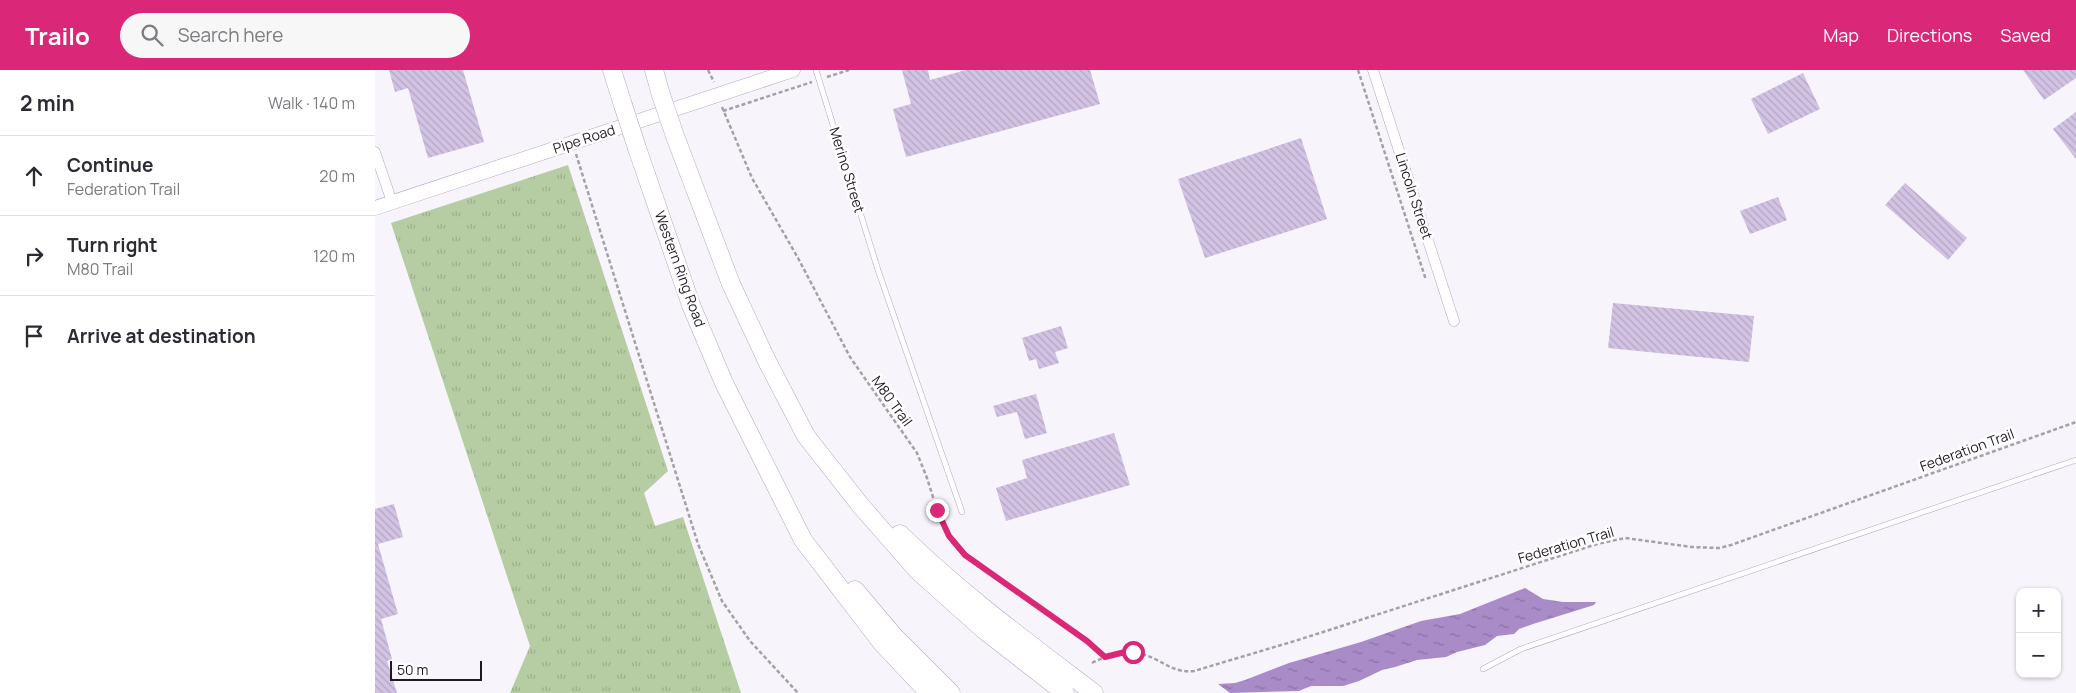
<!DOCTYPE html>
<html lang="en">
<head>
<meta charset="utf-8">
<style>
  :root { --surface:#fff; --page:#f7f7f7; --text:#2b2b33; --muted:#7c7c81; --line:#e1e1e2; --accent:#db2777 }
  body { margin:0; font-family:Manrope,sans-serif; background:var(--page); color:var(--text) }
  .controls { position:absolute; right:15px; bottom:15px; display:grid; overflow:hidden; border-radius:10px; box-shadow:0 1px 4px #0004 }
  .controls button { width:45px; height:45px; display:grid; place-items:center; padding:0; border:0; border-bottom:1px solid var(--line); background:var(--surface); color:var(--text); font:25px sans-serif }
  .scale { position:absolute; left:15px; bottom:12px; width:92px; box-sizing:border-box; padding-left:5px; border:2px solid #1f1925; border-top:0; font-size:14px; line-height:18px; white-space:nowrap; color:#1f1925; -webkit-text-stroke:4px #fff; paint-order:stroke }
  .stop { position:absolute; width:15px; height:15px; margin:-11px; border:4px solid #db2777; border-radius:50%; background:#fff }
  .stop.end { background:#db2777; border-color:#fff; box-shadow:0 1px 5px #0008 }
  .list { margin:0; padding:0; list-style:none }
  h2 { display:flex; justify-content:space-between; align-items:center; height:65px; margin:0; padding:0 20px; font-size:21px }
  h2 small { font-size:16px; font-weight:400; color:var(--muted) }
  .list li { display:grid; grid-template-columns:32px 1fr auto; gap:15px; align-items:center; box-sizing:border-box; height:80px; padding:0 20px; border-top:1px solid var(--line) }
  .list b { display:block; font-size:19px; white-space:nowrap }
  .list p { margin:0; font-size:16px; white-space:nowrap; color:var(--muted) }
  .list em { font-size:16px; font-style:normal; color:var(--muted) }
  .icon { flex:none; width:28px; height:28px; fill:none; stroke:currentColor; stroke-width:2; stroke-linecap:round; stroke-linejoin:round }
  .map { position:relative; flex:none; width:1701px; height:623px; overflow:hidden }
  header { display:flex; align-items:center; gap:30px; box-sizing:border-box; height:70px; padding:0 25px; background:var(--accent); color:#fff }
  header strong { font-size:24px }
  nav { display:flex; gap:28px; margin-inline-start:auto; font-size:18px }
  .search { width:350px; height:45px; background:var(--page); display:flex; align-items:center; gap:12px; box-sizing:border-box; padding:0 18px; border-radius:28px; color:var(--muted); font-size:19px }
  main { display:flex }
  aside { flex:1; background:var(--surface) }
  .map>svg:first-child { display:block }
  .grass { fill:url(#grass-tufts) }
  .water { fill:url(#water-ripples) }
  .building { fill:url(#building-back-hatch) }
  .lines { fill:none; stroke-linecap:round; stroke-linejoin:round }
  .lane-casing { stroke:#b5a5c6; stroke-width:6 }
  .street-casing { stroke:#b5a5c6; stroke-width:11 }
  .secondary-casing { stroke:#b5a5c6; stroke-width:15 }
  .highway-casing { stroke:#b5a5c6; stroke-width:19 }
  .path { stroke:#a4a0a9; stroke-width:2.5; stroke-dasharray:4 2.5; stroke-linecap:butt }
  .lane { stroke:#fff; stroke-width:5 }
  .street { stroke:#fff; stroke-width:10 }
  .secondary { stroke:#fff; stroke-width:14 }
  .highway { stroke:#fff; stroke-width:18 }
  .highway-bridge-casing { stroke:#b5a5c6; stroke-width:19; stroke-linecap:butt }
  .highway-bridge { stroke:#fff; stroke-width:18 }
  .route { stroke:#db2777; stroke-width:6 }
  .labels { text-anchor:middle; stroke-width:5; stroke-linejoin:round; paint-order:stroke }
  .street-label { font-size:14px; fill:#1f1925; stroke:#fff }
</style>
</head>
<body>
<header>
<strong>Trailo</strong>
<div class="search"><svg class="icon" aria-label="search" viewBox="0 0 24 24"><circle cx="10" cy="10" r="6"/><path d="M15 15l6 6"/></svg>Search here</div>
<nav><a>Map</a><a>Directions</a><a>Saved</a></nav>
</header>
<main>
<aside>
<h2>2 min<small>Walk · 140 m</small></h2>
<ul class="list">
<li><svg class="icon" aria-label="ahead" viewBox="0 0 24 24"><path d="M12 20V5M6 11l6-6 6 6"/></svg><div><b>Continue</b><p>Federation Trail</p></div><em>20 m</em></li>
<li><svg class="icon" aria-label="right" viewBox="0 0 24 24"><path d="M7 20v-9h11M14 6l5 5-5 5"/></svg><div><b>Turn right</b><p>M80 Trail</p></div><em>120 m</em></li>
<li><svg class="icon" aria-label="arrive" viewBox="0 0 24 24"><path d="M6 21V4h12l-3 4 3 4H6"/></svg><div><b>Arrive at destination</b></div></li>
</ul>
</aside>
<div class="map">
<svg width="1701" height="623" viewBox="0 0 1701 623">
  <defs>
    <pattern id="grass-tufts" width="24" height="20" patternUnits="userSpaceOnUse" patternTransform="scale(1.25)"><rect width="24" height="20" fill="#b6cca3"/><path d="M3 7l-1-3M5 7V3M7 7l1-3M15 17l-1-3M17 17v-4M19 17l1-3" fill="none" stroke="#9caf8c"/></pattern>
    <pattern id="water-ripples" width="26" height="14" patternUnits="userSpaceOnUse" patternTransform="scale(1.25)"><rect width="26" height="14" fill="#a98bc8"/><path d="M2 4q2-2 4 0t4 0M15 11q2-2 4 0t4 0" fill="none" stroke="#8971a2"/></pattern>
    <pattern id="building-back-hatch" width="6" height="6" patternUnits="userSpaceOnUse" patternTransform="scale(1.25)"><rect width="6" height="6" fill="#d2c2e3"/><path d="M-1 5l2 2M0 0l6 6M5-1l2 2" fill="none" stroke="#b4a6c3"/></pattern>
  </defs>
  <rect width="100%" height="100%" fill="#f7f4fb"/>
  <!-- grass -->
  <path class="grass" d="M193 95 293 401 269 423 280 456 308 447 366 623H135L155 576 16 153Z"/>
  <!-- water -->
  <path class="water" d="M1150 518 1168 529 1188 532H1221L1219 535 1158 554 1144 559 1139 564 1122 566 1110 575 1082 582 1071 587 1042 590 1020 597 1007 600 984 611 968 616H936L924 621 855 623 843 614 860 613 870 610 914 593 986 572 1046 551 1085 544Z"/>
  <!-- building -->
  <path class="building" d="M14 0H88L109 72 53 88 33 18 20 22Z
    M527 0H553L555 10 591 0H715L725 34 531 87 518 39 536 34Z
    M1648 0H1701V8L1669 30Z
    M1428 3 1445 39 1393 64 1376 29Z
    M1701 42V89L1678 59Z
    M926 68 952 149 830 188 803 109Z
    M1530 113 1592 168 1573 190 1510 135Z
    M1403 127 1412 150 1375 164 1365 141Z
    M1238 233 1379 246 1374 292 1233 278Z
    M686 256 693 278 680 282 684 293 664 299 661 289 654 291 647 268Z
    M661 324 672 363 650 369 642 342 622 347 618 336Z
    M739 363 755 415 631 451 621 418 652 408 647 390Z
    M19 434 28 467 3 474 23 544 6 549 17 589 12 591 22 623H0V439Z"/>
  <g class="lines">
    <!-- lane casing -->
    <g class="lane-casing">
      <path id="lane" d="M441 0 503 200 587 442
        M1108 599 1146 579 1701 390"/>
    </g>
    <!-- street casing -->
    <g class="street-casing">
      <path id="street" d="M998 0 1079 251
        M0 82 17 132"/>
    </g>
    <!-- secondary casing -->
    <g class="secondary-casing">
      <path id="secondary" d="M0 138 418 0"/>
    </g>
    <!-- highway casing -->
    <g class="highway-casing">
      <path id="highway" d="M237 0 248 35
        M279 0 286 25
        M300 66 356 214 392 291 431 366 486 436 543 501 609 560 690 623
        M262 78 316 235 349 313 428 470 507 573 554 623
        M525 464C585 523 652 572 719 623
        M480 520 518 565 576 623"/>
    </g>
    <!-- path -->
    <path class="path" d="M333 0 339 12
      M983 0 1051 210
      M452 7 474 0
      M347 37 377 108 423 188 475 287 542 383 552 408 562 440 581 476 603 496 712 571 730 587
      M348 41 437 12
      M201 84 323 474 347 531 375 571 423 623
      M717 593C737 583 758 578 780 589 794 596 803 603 819 601L923 570 1222 474 1250 468 1317 477 1344 478 1356 475 1701 352"/>
    <!-- lane -->
    <use href="#lane" class="lane"/>
    <!-- street -->
    <use href="#street" class="street"/>
    <!-- secondary -->
    <use href="#secondary" class="secondary"/>
    <!-- highway -->
    <use href="#highway" class="highway"/>
    <!-- highway-bridge casing -->
    <g class="highway-bridge-casing">
      <path id="highway-bridge" d="M286 25 300 66
        M248 35 262 78"/>
    </g>
    <!-- highway-bridge -->
    <use href="#highway-bridge" class="highway-bridge"/>
  </g>
  <g class="lines">
    <!-- route -->
    <path class="route" d="M562 440 574 466 590 485 712 571 730 587 750 582H758"/>
  </g>
  <g class="labels">
    <!-- street labels -->
    <g class="street-label">
      <text transform="translate(209 69) rotate(-18)" y="5">Pipe Road</text>
      <text transform="translate(472 100) rotate(73)" y="5">Merino Street</text>
      <text transform="translate(1039 126) rotate(72)" y="5">Lincoln Street</text>
      <text transform="translate(305 199) rotate(70)" y="5">Western Ring Road</text>
      <text transform="translate(517 331) rotate(54)" y="5">M80 Trail</text>
      <text transform="translate(1592 380) rotate(-20)" y="5">Federation Trail</text>
      <text transform="translate(1191 475) rotate(-16)" y="5">Federation Trail</text>
    </g>
  </g>
</svg>
<div class="controls">
<button>+</button>
<button>−</button>
</div>
<div class="scale">50 m</div>
<div class="stop" style="left:758px;top:582px"></div>
<div class="stop end" style="left:562px;top:440px"></div>
</div>
</main>
</body>
</html>
